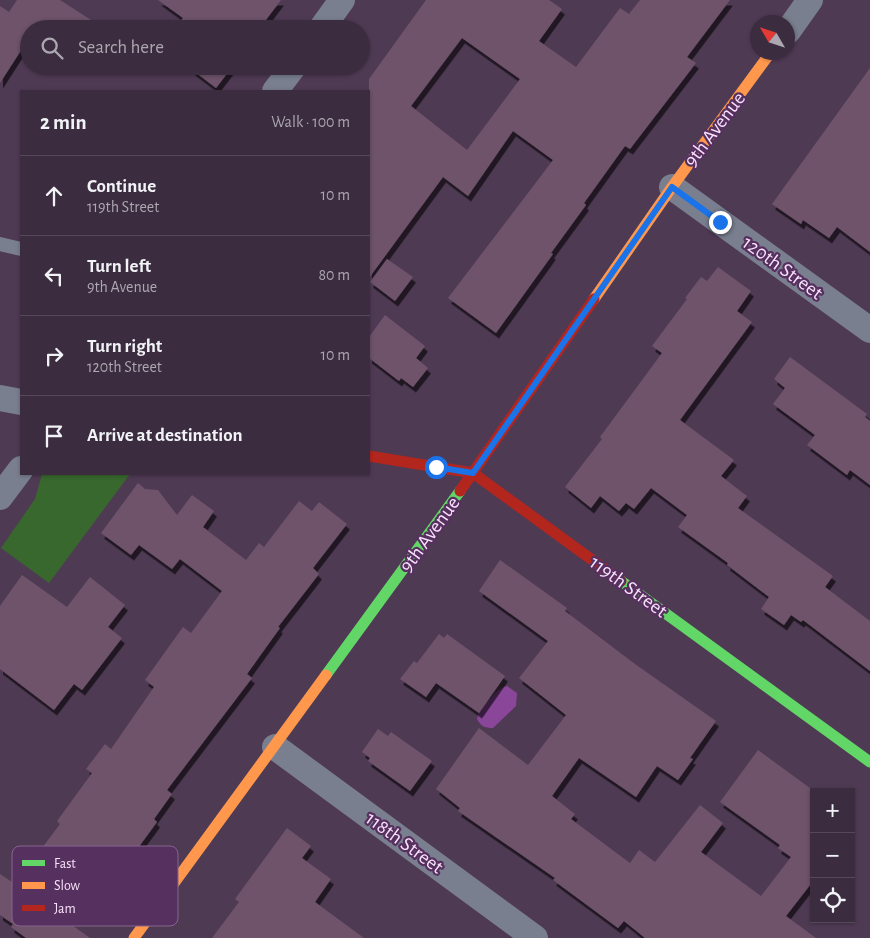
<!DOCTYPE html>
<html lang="en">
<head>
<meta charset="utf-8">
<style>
  :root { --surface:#3b2c3f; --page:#46384a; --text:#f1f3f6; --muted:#aca7b0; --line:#544859 }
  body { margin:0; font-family:"Alegreya Sans",sans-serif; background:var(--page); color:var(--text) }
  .controls { position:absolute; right:15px; bottom:15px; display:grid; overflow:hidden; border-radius:0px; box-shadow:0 1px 4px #0004 }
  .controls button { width:45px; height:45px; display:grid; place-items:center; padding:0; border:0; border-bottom:1px solid var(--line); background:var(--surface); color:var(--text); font:25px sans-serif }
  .compass { position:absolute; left:750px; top:15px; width:45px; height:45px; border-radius:50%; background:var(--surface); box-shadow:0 1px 4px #0004; rotate:309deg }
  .stop { position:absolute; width:15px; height:15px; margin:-11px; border:4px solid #1a73e8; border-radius:50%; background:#fff }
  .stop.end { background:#1a73e8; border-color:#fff; box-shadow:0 1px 5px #0008 }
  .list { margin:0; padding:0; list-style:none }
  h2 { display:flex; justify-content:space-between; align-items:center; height:65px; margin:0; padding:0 20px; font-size:21px }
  h2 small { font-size:16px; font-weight:400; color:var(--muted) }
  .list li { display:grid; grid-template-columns:32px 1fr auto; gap:15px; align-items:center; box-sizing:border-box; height:80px; padding:0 20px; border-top:1px solid var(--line) }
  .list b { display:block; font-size:19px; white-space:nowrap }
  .list p { margin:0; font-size:16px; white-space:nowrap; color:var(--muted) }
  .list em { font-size:16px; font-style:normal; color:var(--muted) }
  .icon { flex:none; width:28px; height:28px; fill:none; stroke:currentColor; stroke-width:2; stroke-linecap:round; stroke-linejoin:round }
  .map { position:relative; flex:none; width:870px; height:938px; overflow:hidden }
  .search { position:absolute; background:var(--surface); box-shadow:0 1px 4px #0004; left:20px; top:20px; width:350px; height:55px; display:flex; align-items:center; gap:12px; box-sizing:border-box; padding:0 18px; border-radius:28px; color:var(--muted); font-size:19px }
  .panel { position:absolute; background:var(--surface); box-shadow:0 1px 4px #0004; left:20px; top:90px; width:350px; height:385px; border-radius:0px }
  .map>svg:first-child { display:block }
  .green { fill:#38682e }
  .water { fill:#8a4698 }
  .building { fill:#6e536b; fill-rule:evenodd; filter:url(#shadow) }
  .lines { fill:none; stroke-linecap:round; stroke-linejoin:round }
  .lane { stroke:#7a7f90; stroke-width:14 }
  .street { stroke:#7a7f90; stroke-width:26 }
  .fast { stroke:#63d668; stroke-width:11 }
  .slow { stroke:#ff974d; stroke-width:11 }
  .jam { stroke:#b3261e; stroke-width:11 }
  .route { stroke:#1a73e8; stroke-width:6 }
  .labels { text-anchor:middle; stroke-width:4.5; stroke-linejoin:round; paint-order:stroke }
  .street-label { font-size:20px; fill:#f9e2fd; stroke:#56305e }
  .key { fill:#56305e; stroke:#87658e; stroke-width:1 }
  .key-label { font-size:14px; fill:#f9e2fd }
</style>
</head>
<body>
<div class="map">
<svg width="870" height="938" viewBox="0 0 870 938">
  <defs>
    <filter id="shadow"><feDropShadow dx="3" dy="5.5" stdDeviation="0" flood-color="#0009"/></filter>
  </defs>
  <rect width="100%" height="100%" fill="#4f3a54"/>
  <!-- green -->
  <path class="green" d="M42 474H130L49 583 1 548 35 499Z"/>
  <!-- water -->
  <path class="water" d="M507 686 517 693 516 706 493 728C484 728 481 726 477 719L480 706C492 701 494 689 507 686Z"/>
  <!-- building -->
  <path class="building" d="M17 0H60L105 29H29V38L0 83V6L9 12Z
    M158 0H281L259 29H175L183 18Z
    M426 0H549L562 9 539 41 576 67 620 8 629 14 640 0H730L687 57 696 63 630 149 625 146 584 203 586 205 551 253 553 254 496 333 448 298 553 160 513 131 468 196 443 177 369 278V79ZM462 38 520 79 467 150 411 106Z
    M187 66H233L216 88Z
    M870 68V252L837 227 829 238 803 220 801 224 772 204Z
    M387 259 413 277 395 301 370 282Z
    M718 267 751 291 737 311 752 322 680 420 734 460 721 476 747 496 738 508 833 576 825 587 870 621V671L803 620 801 622 791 615 784 625 761 609 769 597 727 565 728 563 678 527 687 515 651 488 634 509 626 503 619 511 600 496 591 508 565 487 602 439 600 437 662 353 652 346 687 299 685 298 701 277 707 281Z
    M385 315 425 346 416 358 428 368 413 387 401 378 399 381 369 358V337Z
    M790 357 867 414 865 417 870 421V485L850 470 847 475 807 445 815 435 773 404 785 388 774 379Z
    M138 483 145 489 158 490 177 515 192 495 214 511 203 527 246 560 259 543 264 547 299 501 312 511 319 502 347 524 313 568 319 574 278 627 280 628 247 674 252 678 167 790 172 794 154 819 157 822 122 870 99 853 55 913 90 938H26L11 927 13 924 0 915V874L15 884 60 824 57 821 92 773 86 769 105 744 111 749 154 687 145 680 183 627 191 633 222 591 180 559 172 569 139 545 131 555 101 533Z
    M500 560 567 608 565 611 635 664 716 721 690 758 693 759 678 780 657 766 636 797 579 758 552 796 575 814 571 819 630 863 639 850 655 862 700 805 723 823 701 852 761 896 791 857 778 848 780 845 720 802 758 750 814 791V880L786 916 816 938H645L624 921 618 928 553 880 555 878 458 811 460 808 436 789 479 728 528 765 566 715 519 678 548 641 479 591Z
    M22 575 67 607 90 577 125 605 108 627 122 638 82 690 74 684 54 710 0 669V606Z
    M439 634 444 638 447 634 505 676 479 713 436 683 426 697 400 679 414 661 417 663Z
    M378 729 388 736 391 732 432 761 410 791 368 761 370 758 362 752Z
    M287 828 311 846 302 858 331 879 315 902 364 938H212L239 902 235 899Z"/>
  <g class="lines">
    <!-- lane -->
    <path class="lane" d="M0 244 21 249"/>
    <!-- street -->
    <path class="street" d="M321 29 342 0
      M788 31 810 0
      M275 91 294 66
      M672 187 870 330
      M0 398 21 402
      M0 497 21 469
      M275 747 535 938"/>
    <!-- fast -->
    <path class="fast" d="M621 581 870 762
      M326 675 460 491"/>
    <!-- slow -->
    <path class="slow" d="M594 299 672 187 771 52
      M134 938 326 675"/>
    <!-- jam -->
    <path class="jam" d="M369 456 473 473 621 581
      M460 491 594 299"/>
  </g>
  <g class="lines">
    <!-- route -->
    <path class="route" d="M436 467 473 473 672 187 720 222"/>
  </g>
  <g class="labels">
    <!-- street labels -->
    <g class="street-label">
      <text transform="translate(714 129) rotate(-53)" y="7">9th Avenue</text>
      <text transform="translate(783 267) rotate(36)" y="7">120th Street</text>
      <text transform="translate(429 534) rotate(-54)" y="7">9th Avenue</text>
      <text transform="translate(629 586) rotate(36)" y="7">119th Street</text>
      <text transform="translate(405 842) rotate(36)" y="7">118th Street</text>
    </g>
  </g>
  <!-- legend -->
  <rect x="12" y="846" width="166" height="80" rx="8" class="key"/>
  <rect x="22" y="860" width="23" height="6" fill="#63d668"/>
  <rect x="22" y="882" width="23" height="7" fill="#ff974d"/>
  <rect x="22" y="905" width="23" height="6" fill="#b3261e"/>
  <g class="key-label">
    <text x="54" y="868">Fast</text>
    <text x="54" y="890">Slow</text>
    <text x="54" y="913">Jam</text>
  </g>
</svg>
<div class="controls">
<button>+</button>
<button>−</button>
<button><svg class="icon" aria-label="locate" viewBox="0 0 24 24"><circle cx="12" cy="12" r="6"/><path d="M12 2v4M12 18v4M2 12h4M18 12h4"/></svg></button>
</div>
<svg class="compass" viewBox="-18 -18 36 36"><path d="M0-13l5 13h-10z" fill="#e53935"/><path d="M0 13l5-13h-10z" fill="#aca7b0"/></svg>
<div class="stop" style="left:436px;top:467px"></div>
<div class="stop end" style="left:720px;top:222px"></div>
<div class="search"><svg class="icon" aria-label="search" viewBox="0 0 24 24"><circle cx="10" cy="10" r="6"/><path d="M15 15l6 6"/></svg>Search here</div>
<section class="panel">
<h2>2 min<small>Walk · 100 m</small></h2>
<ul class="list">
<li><svg class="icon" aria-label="ahead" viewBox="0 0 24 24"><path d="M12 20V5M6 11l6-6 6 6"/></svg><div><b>Continue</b><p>119th Street</p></div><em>10 m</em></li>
<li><svg class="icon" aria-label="left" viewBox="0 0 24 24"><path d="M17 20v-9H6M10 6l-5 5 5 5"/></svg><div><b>Turn left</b><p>9th Avenue</p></div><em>80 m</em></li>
<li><svg class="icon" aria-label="right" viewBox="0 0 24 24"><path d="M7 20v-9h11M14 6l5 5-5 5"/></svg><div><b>Turn right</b><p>120th Street</p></div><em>10 m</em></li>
<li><svg class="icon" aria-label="arrive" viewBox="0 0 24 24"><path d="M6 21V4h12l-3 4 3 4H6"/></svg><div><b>Arrive at destination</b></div></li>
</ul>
</section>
</div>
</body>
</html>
